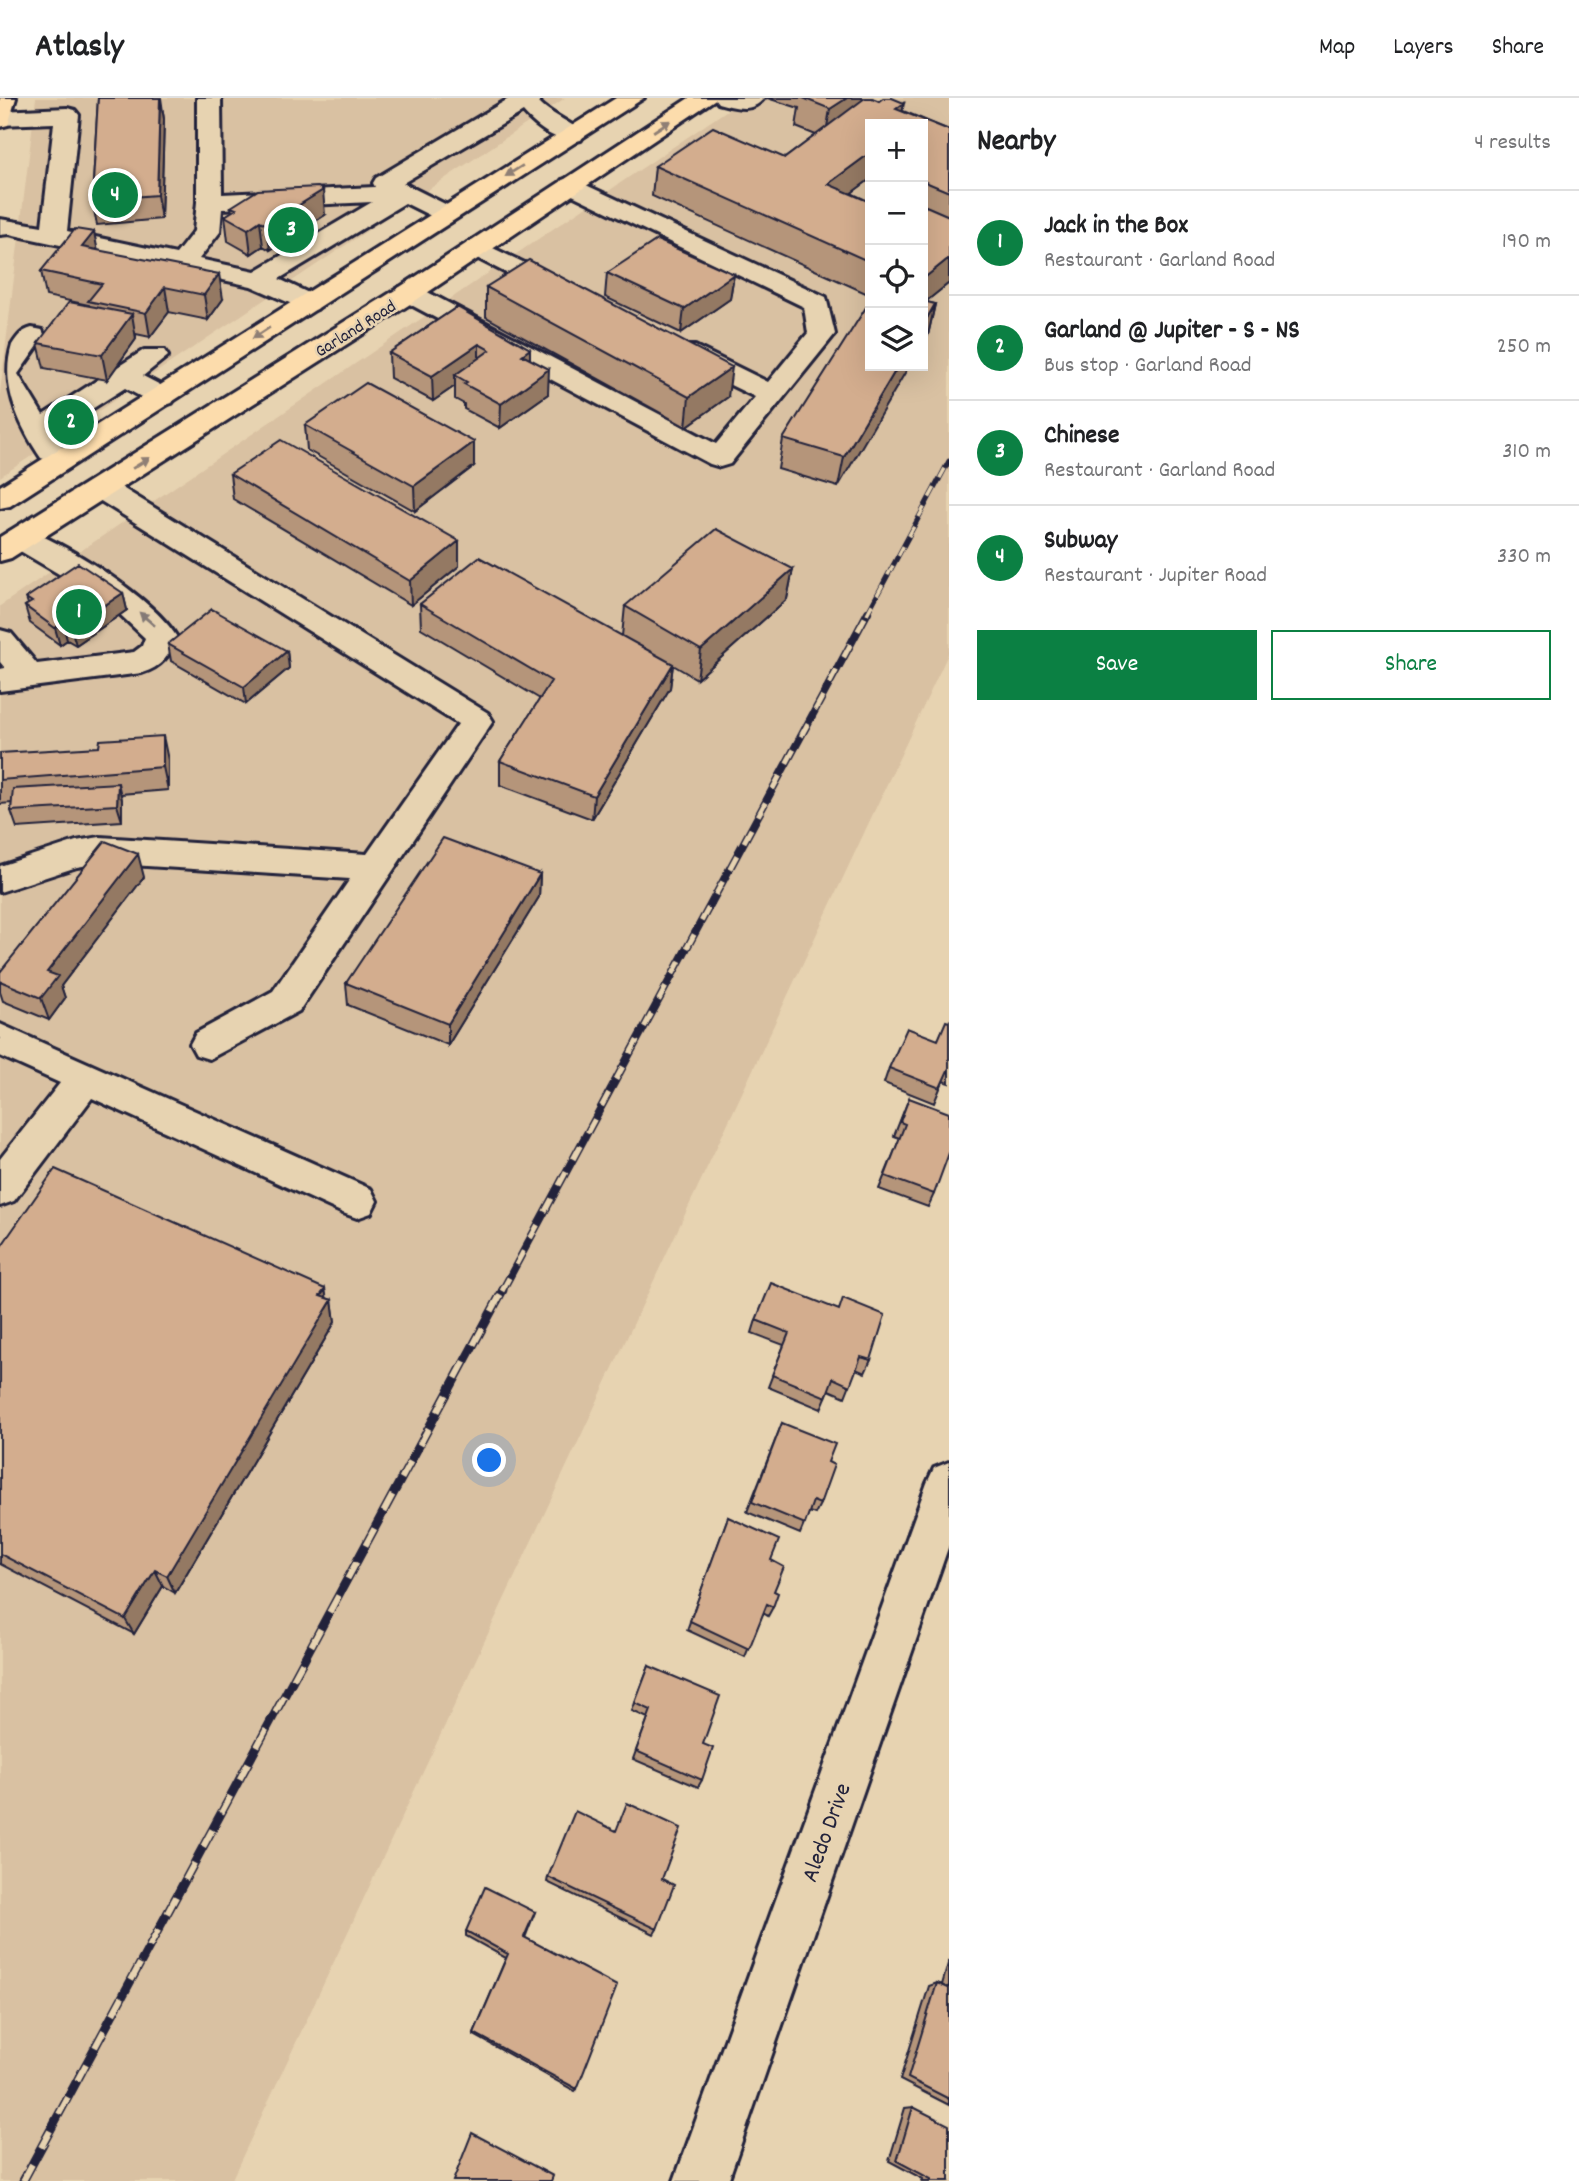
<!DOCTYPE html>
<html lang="en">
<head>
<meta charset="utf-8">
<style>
  :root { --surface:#fff; --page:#f6f6f6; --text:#202124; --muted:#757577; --line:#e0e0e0; --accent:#0b8043 }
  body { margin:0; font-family:Dekko,sans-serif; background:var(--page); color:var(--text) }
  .controls { position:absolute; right:21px; top:21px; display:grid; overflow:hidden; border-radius:0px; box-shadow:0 7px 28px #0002 }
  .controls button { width:63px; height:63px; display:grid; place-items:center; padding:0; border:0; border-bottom:2px solid var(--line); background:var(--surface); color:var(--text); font:35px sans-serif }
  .you { position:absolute; left:490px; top:1363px; width:24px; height:24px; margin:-18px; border:5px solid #fff; border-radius:50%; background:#1a73e8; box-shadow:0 0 0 10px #1a73e833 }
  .badge { display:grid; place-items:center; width:46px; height:46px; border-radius:50%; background:var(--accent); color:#fff; font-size:23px; font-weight:700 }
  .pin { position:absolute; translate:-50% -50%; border:4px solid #fff; box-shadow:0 2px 7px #0006 }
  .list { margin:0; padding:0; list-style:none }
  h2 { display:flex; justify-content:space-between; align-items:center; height:91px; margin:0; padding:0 28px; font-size:30px }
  h2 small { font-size:23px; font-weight:400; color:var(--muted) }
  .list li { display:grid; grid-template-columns:46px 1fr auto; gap:21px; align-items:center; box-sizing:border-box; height:105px; padding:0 28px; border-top:2px solid var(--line) }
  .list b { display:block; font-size:26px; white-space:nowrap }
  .list p { margin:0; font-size:23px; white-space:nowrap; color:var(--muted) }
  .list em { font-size:23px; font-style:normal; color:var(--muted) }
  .actions { display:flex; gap:14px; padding:21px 28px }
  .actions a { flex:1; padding:16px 0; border:2px solid var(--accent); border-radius:0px; text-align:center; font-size:24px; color:var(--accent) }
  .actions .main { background:var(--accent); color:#fff }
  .icon { flex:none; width:38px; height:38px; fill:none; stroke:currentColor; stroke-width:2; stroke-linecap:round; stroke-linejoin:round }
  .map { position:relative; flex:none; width:949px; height:2083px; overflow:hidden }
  header { display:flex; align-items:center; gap:42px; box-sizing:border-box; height:98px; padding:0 35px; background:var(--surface); border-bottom:2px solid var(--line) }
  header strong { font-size:33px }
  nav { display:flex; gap:38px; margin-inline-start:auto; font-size:24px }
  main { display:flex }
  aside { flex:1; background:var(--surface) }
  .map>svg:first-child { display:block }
  .built { fill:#d9c1a2; fill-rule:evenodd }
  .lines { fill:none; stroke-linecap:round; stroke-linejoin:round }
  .minor-casing { stroke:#22223b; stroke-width:6 }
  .major-casing { stroke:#22223b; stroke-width:6 }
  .minor { fill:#e7d3b1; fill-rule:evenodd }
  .major { fill:#fcdcac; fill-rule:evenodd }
  .rail-far2-casing { stroke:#22223b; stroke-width:5 }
  .rail-far1-casing { stroke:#22223b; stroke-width:8 }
  .rail-casing { stroke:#22223b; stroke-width:9 }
  .rail-far2 { stroke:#e7d3b1; stroke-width:3.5; stroke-dasharray:11; stroke-linecap:butt }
  .rail-far1 { stroke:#e7d3b1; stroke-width:5; stroke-dasharray:15; stroke-linecap:butt }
  .rail { stroke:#e7d3b1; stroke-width:6; stroke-dasharray:19; stroke-linecap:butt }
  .wall { fill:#b5957a; stroke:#22223b; stroke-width:2 }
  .shaded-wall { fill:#947963; stroke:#22223b; stroke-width:2 }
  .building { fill:#d3ad8e; stroke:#22223b; stroke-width:2 }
  .oneway { fill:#8f7f74 }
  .oneway2 { fill:#847a76 }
  .labels { text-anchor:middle; stroke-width:5; stroke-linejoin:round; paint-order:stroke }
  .far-street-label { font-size:18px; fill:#22223b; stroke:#e7d3b1 }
  .near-street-label { font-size:24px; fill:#22223b; stroke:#e7d3b1 }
</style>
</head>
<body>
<header>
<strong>Atlasly</strong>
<nav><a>Map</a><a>Layers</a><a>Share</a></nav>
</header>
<main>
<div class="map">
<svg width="949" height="2083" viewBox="0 0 949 2083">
  <rect width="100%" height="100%" fill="#e7d3b1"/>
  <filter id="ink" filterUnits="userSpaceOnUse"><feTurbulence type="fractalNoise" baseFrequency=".0143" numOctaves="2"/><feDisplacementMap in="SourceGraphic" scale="14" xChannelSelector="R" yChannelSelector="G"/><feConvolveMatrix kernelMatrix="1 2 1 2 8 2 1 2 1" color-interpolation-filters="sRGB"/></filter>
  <g filter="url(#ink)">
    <!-- built -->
    <path class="built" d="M36 0H565L0 379V294Z
      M745 0H949V554L231 2083H0V508ZM870 26H923V268H870Z"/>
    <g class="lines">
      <!-- minor casing -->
      <g class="minor-casing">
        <path id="minor" d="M197 0H221L222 96 375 89 373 85 376 80 510 0H542L539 4C552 18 576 26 584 37L581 42C559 47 536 29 523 14L403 85 455 111 459 116 455 121H437L405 105 279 181 317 199 321 205 317 211 308 213 251 188 9 136 0 137V121L42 128 54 25 0 27V13L67 10 75 12 79 17 67 133 176 156 194 133 197 104ZM372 104 255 173 199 161 220 134 222 111Z
          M714 0H764C752 16 734 9 718 5Z
          M571 80 826 199 835 236 730 366 720 369 710 366 400 201 396 195 400 189H418L716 346 755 299 675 260 671 254 675 248H695L768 284 808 235 804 209 562 92 559 87 562 82Z
          M476 142 571 187 575 193 571 199H553L467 155 463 150 467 145Z
          M32 230 42 232 45 238 18 276 43 317 144 252H164L168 258 143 278 172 293 176 299 172 305 162 308 152 305 125 290 54 335 65 354 61 360 51 363 41 360C18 326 0 286 12 247 18 238 21 233 32 230Z
          M101 381 111 383 488 615 493 623 299 913 209 961 196 957 190 946 196 935 273 893 350 781 100 765 77 769 0 794V768L76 743 100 739 367 756 458 626 91 397 86 390 91 383Z
          M21 430C63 442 154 501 177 539 169 558 162 569 142 575L0 593V571L5 570 0 564V532L11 535 37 566 134 554 142 548 145 540 108 505 10 447 6 440 10 433Z
          M0 926 371 1091 377 1103 371 1115 357 1120 343 1115 92 1000 14 1103 0 1108V1061L60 985 0 958Z
          M949 1364V1447L728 2083H674L927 1385 934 1370Z"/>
      </g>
      <!-- major casing -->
      <g class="major-casing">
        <path id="major" d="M0 0H16L8 27 0 29Z
          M616 0H644L10 408 0 410V388Z
          M689 0H717L418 201 11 460 0 463V439L400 189Z"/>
      </g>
      <!-- minor -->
      <use href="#minor" class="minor"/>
      <!-- major -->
      <use href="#major" class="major"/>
      <!-- rail-far2 casing -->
      <g class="rail-far2-casing">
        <path id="rail-far2" d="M867 516 949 363"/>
      </g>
      <!-- rail-far1 casing -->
      <g class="rail-far1-casing">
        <path id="rail-far1" d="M502 1193 868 514"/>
      </g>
      <!-- rail casing -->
      <g class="rail-casing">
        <path id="rail" d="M23 2083 503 1192"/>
      </g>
      <!-- rail-far2 -->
      <use href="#rail-far2" class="rail-far2"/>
      <!-- rail-far1 -->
      <use href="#rail-far1" class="rail-far1"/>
      <!-- rail -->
      <use href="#rail" class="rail"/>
    </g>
    <!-- wall -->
    <path class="wall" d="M98 0H161L164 21 161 121 97 127 92 102Z
      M767 0H872L949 32V185L925 204 935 206 928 237 923 245V26H870V83L869 82 851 95 870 104V197L652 98 655 68 785 60 816 37 796 29 799 10Z
      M231 109 325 117 270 152 263 148 251 156 228 143 225 118 232 114Z
      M94 134 97 152 223 201 208 222 169 214 150 239 136 236V241L107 282 44 270 38 245 89 208V207L46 198 41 173Z
      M607 175 734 176 730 201 681 235 605 199Z
      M486 189 728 299 686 329 486 219Z
      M457 209 530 251V261L548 296 500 330 464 311V306L455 301V288L433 303 390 280 389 255Z
      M870 268 838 389 778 371 783 341Z
      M305 327 474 368 415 413 307 352Z
      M230 376 459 443V468L411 507 233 401Z
      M793 471 787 501 697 581 673 567 670 590 592 721 500 687V663L540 601 421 530 420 506 622 538 625 508Z
      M123 495 127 512 76 547 67 542 60 547 30 525 25 508 28 506 26 500Z
      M168 546 287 553 289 570 246 606 171 563Z
      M0 655 168 662V692L121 696 122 702V723L17 730 11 713 12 705 0 706Z
      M540 776 539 799 448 947 348 907 346 885Z
      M144 779 61 888 65 900 49 922 3 903 0 894V874Z
      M949 924V985L943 983 934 1005 884 985 889 970 938 942Z
      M909 1000 934 1096 928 1109 879 1091 900 1040 894 1038Z
      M0 1150 325 1191 326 1200 332 1202 335 1224 175 1495 163 1488 134 1536 0 1466Z
      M756 1222 871 1262 865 1275 856 1271 845 1299 829 1292 821 1311 768 1289 784 1247 752 1235Z
      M782 1325 828 1364 820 1406 815 1416 809 1414 800 1436 747 1414Z
      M728 1419 771 1462 774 1493 773 1509 768 1518 763 1515 745 1559 687 1532Z
      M649 1568 703 1646 702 1682 698 1689 633 1661 648 1620 632 1613Z
      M548 1779 662 1781 657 1831 654 1836 547 1784Z
      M535 1814 525 1840 577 1991 575 1993 474 1937V1935L506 1860 466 1838V1833Z
      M949 1862V2007L900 1982 929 1888 937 1885 942 1887Z
      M913 2009 949 2083H922L923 2081 889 2063 905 2010Z"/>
    <!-- shaded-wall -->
    <path class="shaded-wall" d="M160 0 164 21 161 121 157 97Z
      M847 0H869L825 41 830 11Z
      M904 5 900 26 896 11Z
      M870 55V74L869 82 823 116 828 86Z
      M323 92 325 117 270 152 267 127Z
      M260 123 263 148 251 156 248 131Z
      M94 134 99 159 82 149Z
      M949 160V185L923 206V181Z
      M219 176 223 201 208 222 204 197Z
      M734 176 730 201 681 235 684 211Z
      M165 189 169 214 150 239 146 215Z
      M935 206 928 237 923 245V227Z
      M132 216 136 241 107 282 102 257Z
      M479 246V271L455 277V288L433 303 432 278Z
      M530 251V276L522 257Z
      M898 268H909L838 389 844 359Z
      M732 269 728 299 686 329 689 299Z
      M549 271 548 296 500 330 501 306Z
      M474 344V368L415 413 414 388Z
      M459 443V468L411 507 410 483Z
      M793 471 787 501 697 581 701 552Z
      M123 495 127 512 76 547 71 530Z
      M63 525 67 542 60 547 55 530Z
      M287 553 289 570 246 606 244 589Z
      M673 566 670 590 592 721 594 698Z
      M163 638 168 662V692L163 669Z
      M118 685 122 702V723L117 707Z
      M138 756 144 779 61 888 65 900 49 922 41 900 47 874Z
      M540 776 539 799 448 947V926Z
      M325 1191 328 1209 332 1202 335 1224 175 1495 167 1478Z
      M155 1472 163 1488 134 1536 125 1521Z"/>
    <!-- building -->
    <path class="building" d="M98 0H160L157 97 92 102Z
      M803 0H847L830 11Z
      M865 0H872L879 3 883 0H892L904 5 896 11 949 32V94L923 83V26H870V55L828 86 870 104V164L655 68 713 29 785 60Z
      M318 89 323 92 267 127 260 123 248 131 225 118 236 111 231 109 258 92Z
      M926 108 949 118V160L923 181V111Z
      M75 131 94 134 82 149 219 176 204 197 165 189 146 215 88 203 102 186 41 173Z
      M657 142 734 176 684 211 607 175Z
      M529 162 732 269 689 299 486 189Z
      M870 203V268H898L844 359 783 341Z
      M923 203 935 206 923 227Z
      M69 204 132 216 102 257 38 245Z
      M457 209 530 251 522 257 549 271 501 306 464 286 467 284 455 277 490 252 479 246 432 278 389 255Z
      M366 285 474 344 414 388 305 327Z
      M281 342 459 443 410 483 230 376Z
      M716 431 793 471 701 552 625 508Z
      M479 459 673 566 594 698 500 663 551 583 420 506Z
      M78 465 123 495 71 530 63 525 55 530 25 508 32 504 26 500Z
      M212 511 287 553 244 589 168 546Z
      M163 638V669L0 682V655L99 649 100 642Z
      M118 685 117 707 11 713 13 691Z
      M443 740 540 776 448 926 346 885Z
      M105 743 138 756 47 874 58 878 41 900 0 883V874Z
      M946 923 949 924V970L940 990 889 970 907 930 938 942Z
      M909 1000 949 1015V1055L934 1096 885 1078 905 1026 900 1024Z
      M55 1071 325 1191 320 1198 332 1202 167 1478 155 1472 125 1521 0 1456V1150Z
      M771 1185 839 1212 843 1200 885 1217 871 1262 861 1259 850 1288 833 1280 826 1299 772 1277 789 1235 756 1222Z
      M782 1325 835 1346 828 1364 834 1367 820 1406 813 1403 805 1426 752 1404Z
      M728 1419 779 1442 771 1462 784 1469 774 1493 778 1495 773 1509 767 1506 749 1551 690 1523Z
      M649 1568 720 1598 703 1646 713 1650 702 1682 636 1653 651 1612 635 1605Z
      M627 1705 681 1730 662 1781 674 1787 657 1831 548 1779 575 1713 616 1733Z
      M485 1789 535 1814 524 1839 617 1888 577 1991 474 1935 508 1856 466 1833Z
      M937 1885 948 1890 949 1887V2001L908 1980Z
      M913 2009 949 2027V2083H931V2081L897 2063Z
      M472 2035 553 2078 551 2083H453Z"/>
    <!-- one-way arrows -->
    <defs><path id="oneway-solid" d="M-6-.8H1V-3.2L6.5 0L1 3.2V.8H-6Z" transform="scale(1.75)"/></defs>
    <g class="oneway">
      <use href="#oneway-solid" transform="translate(662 28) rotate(-33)"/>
      <use href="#oneway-solid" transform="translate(514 73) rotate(148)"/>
      <use href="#oneway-solid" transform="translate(261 235) rotate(147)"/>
      <use href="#oneway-solid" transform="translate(141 365) rotate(-32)"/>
    </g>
    <use class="oneway2" href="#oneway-solid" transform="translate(147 521) rotate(-139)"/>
  </g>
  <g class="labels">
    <!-- far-street labels -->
    <g class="far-street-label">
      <text transform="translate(355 230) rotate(-32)" y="6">Garland Road</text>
    </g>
    <!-- near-street labels -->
    <g class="near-street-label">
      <text transform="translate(825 1734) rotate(-70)" y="8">Aledo Drive</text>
    </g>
  </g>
</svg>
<div class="controls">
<button>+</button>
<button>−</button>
<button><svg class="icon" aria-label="locate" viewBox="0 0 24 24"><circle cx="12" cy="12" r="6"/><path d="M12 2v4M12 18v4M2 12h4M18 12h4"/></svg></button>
<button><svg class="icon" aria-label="layers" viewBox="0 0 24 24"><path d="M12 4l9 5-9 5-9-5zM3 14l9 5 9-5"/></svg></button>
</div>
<div class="you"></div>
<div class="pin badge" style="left:79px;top:514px">1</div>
<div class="pin badge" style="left:71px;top:324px">2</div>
<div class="pin badge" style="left:291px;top:132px">3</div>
<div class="pin badge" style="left:115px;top:97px">4</div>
</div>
<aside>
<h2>Nearby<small>4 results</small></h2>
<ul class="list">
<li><span class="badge">1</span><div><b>Jack in the Box</b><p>Restaurant · Garland Road</p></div><em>190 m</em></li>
<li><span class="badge">2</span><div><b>Garland @ Jupiter - S - NS</b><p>Bus stop · Garland Road</p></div><em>250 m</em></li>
<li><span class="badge">3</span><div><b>Chinese</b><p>Restaurant · Garland Road</p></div><em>310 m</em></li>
<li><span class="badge">4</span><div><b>Subway</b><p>Restaurant · Jupiter Road</p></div><em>330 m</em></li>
</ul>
<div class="actions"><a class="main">Save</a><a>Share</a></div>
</aside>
</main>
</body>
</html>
